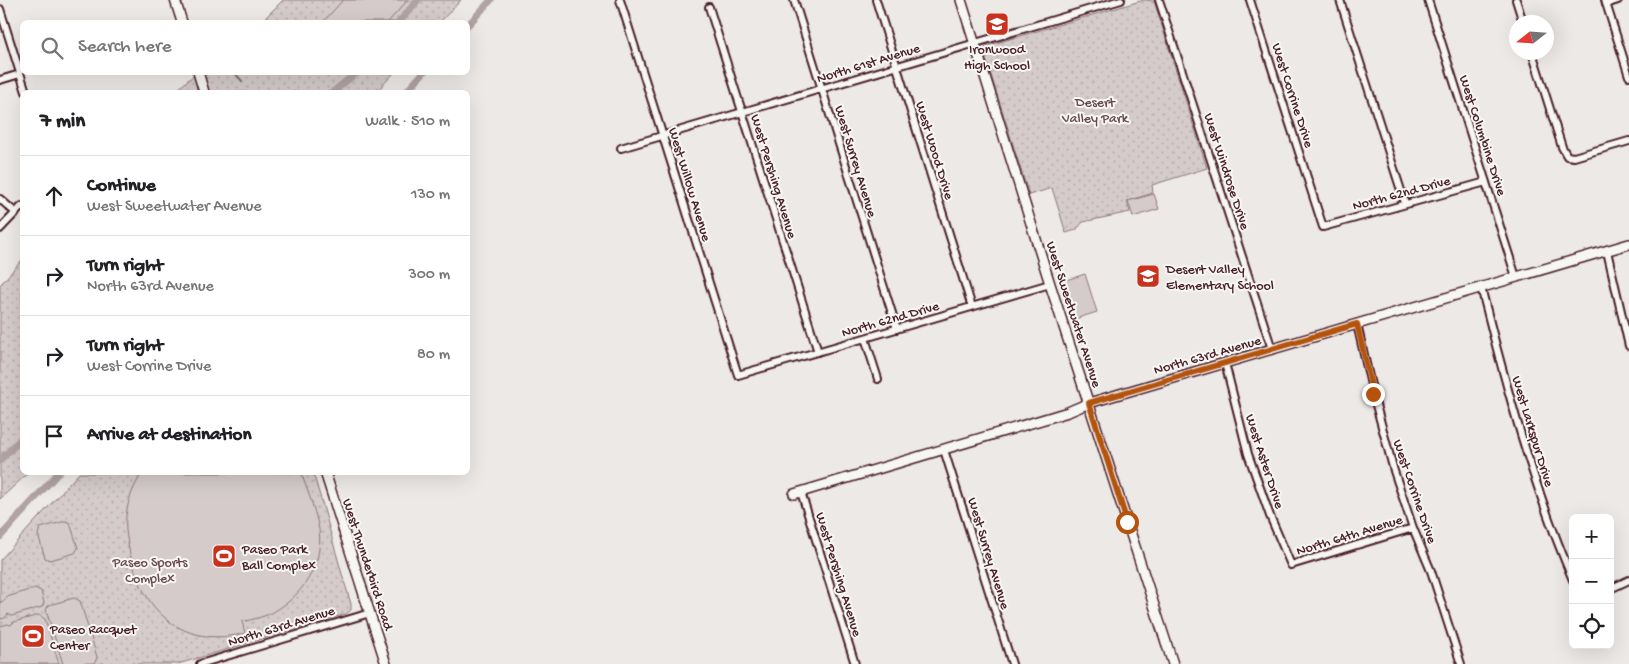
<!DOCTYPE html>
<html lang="en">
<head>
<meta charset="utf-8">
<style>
  :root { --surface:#fff; --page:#f6f6f6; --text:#202124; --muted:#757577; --line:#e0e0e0 }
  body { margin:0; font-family:"Gochi Hand",sans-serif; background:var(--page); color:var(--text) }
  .controls { position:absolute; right:15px; bottom:15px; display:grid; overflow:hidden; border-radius:8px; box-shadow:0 5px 20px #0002 }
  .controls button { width:45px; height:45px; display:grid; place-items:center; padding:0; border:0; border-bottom:1px solid var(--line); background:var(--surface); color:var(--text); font:25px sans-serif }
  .compass { position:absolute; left:1509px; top:15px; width:45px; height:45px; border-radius:50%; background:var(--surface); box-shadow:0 5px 20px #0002; rotate:253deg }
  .stop { position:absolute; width:15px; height:15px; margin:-11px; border:4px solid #b45309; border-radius:50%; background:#fff }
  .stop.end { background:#b45309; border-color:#fff; box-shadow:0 1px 5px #0008 }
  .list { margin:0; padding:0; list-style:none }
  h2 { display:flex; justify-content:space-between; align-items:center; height:65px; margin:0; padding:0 20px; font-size:21px }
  h2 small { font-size:16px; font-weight:400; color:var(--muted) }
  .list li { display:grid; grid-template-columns:32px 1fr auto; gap:15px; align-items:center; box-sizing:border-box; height:80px; padding:0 20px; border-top:1px solid var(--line) }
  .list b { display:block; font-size:19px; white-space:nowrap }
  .list p { margin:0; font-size:16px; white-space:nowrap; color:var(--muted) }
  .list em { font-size:16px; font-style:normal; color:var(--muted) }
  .icon { flex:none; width:28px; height:28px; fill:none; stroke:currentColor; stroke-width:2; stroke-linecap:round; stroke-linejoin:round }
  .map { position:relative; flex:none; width:1629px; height:664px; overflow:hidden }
  .search { position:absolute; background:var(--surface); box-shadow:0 5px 20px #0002; left:20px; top:20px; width:450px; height:55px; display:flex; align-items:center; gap:12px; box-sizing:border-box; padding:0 18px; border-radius:8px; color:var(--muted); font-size:19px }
  .panel { position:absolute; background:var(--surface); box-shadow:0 5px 20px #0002; left:20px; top:90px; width:450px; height:385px; border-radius:8px }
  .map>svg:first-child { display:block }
  .grass { fill:url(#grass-dots); stroke:#8f757a }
  .pitch { fill:#d4cbca; stroke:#8f757a }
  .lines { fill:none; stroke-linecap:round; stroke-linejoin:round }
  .stream { stroke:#886e73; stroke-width:2 }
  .canal { stroke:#b1a2a3; stroke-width:7 }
  .street-casing { stroke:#4a1f2b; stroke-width:10 }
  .secondary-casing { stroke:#4a1f2b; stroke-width:12 }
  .street { stroke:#f6f6f2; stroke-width:6 }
  .secondary { stroke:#f6f6f2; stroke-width:9 }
  .route { stroke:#b45309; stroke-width:6 }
  .labels { text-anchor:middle; stroke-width:4; stroke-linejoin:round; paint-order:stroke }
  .poi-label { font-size:14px; fill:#4a1f2b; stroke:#f6f6f2; text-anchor:start }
  .street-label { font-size:14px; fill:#4a1f2b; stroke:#f6f6f2 }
  .park-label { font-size:14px; fill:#6c4a53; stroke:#f6f6f2 }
</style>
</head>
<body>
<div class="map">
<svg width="1629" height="664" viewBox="0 0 1629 664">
  <defs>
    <pattern id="grass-dots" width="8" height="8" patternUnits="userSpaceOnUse" patternTransform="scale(1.25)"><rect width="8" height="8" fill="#d4cbca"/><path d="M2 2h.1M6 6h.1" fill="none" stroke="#b8aeae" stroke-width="1.8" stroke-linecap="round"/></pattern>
  </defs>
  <rect width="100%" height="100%" fill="#ece9e6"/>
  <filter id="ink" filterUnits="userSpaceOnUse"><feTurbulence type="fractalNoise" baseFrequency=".02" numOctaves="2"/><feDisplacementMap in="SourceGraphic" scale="10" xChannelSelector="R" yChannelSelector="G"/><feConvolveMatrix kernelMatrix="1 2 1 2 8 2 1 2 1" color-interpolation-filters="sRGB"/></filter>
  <g filter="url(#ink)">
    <!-- grass -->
    <path class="grass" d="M283 0H461L440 22H261Z
      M1144 0 1154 1 1207 168 1152 185 1153 193 1127 201 1130 212 1083 222 1076 230 1066 233 1052 188 1029 195 984 53 986 46Z
      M198 73H394L376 92H175L189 79Z
      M22 260V472L28 473 0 499V285Z
      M79 473H313C327 516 337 560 351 604V610L346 614 178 664H0V560Z"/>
    <!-- pitch -->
    <path class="pitch" d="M343 0H408L388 22H323Z
      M1154 194 1159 209 1133 217 1128 201Z
      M1085 274 1097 312 1075 319 1063 281Z
      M143 473H301C307 489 314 507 318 524 326 559 305 594 275 611 265 617 253 619 242 622L245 633C217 641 185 637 163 616 140 596 129 559 126 530 124 512 131 487 143 473Z
      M66 521 70 523 78 548 75 553 50 560 45 558 38 534 40 528Z
      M35 588 41 591 44 603 42 607 12 616 8 614 5 618 0 619V602L4 601 7 597Z
      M74 598 80 601 97 657 95 663 63 664 46 610 49 605Z
      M39 615 45 619 59 664H0V626L8 624 11 625 14 622Z"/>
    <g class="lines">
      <!-- stream -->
      <path class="stream" d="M234 72 242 81"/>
      <!-- canal -->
      <path class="canal" d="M399 22 418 0
        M468 25 491 0
        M333 92 357 72
        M406 92 424 72
        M0 460 22 438
        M0 537 59 472"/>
      <!-- street casing -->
      <g class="street-casing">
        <path id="street" d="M620 0 738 375 1050 284
          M794 0 897 329
          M876 0 972 307
          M1159 0 1272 349
          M1250 0 1323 227 1486 182
          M1340 0 1405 203
          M1428 0 1516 277
          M1516 0 1523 22
          M1605 0 1629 76
          M1606 4 1618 0
          M709 7 818 352
          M0 9 26 92
          M1532 52 1562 147 1567 156 1574 157 1629 141
          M0 80 20 74
          M621 148 1121 0
          M0 199 16 213
          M0 229 22 206
          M1607 251 1629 346
          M1481 287C1506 387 1533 486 1573 580
          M1357 324 1373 394 1394 471 1413 528 1431 571 1461 664
          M865 338 878 379
          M1225 363 1248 454 1270 516 1291 565 1413 528
          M944 450 1012 664
          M801 492 855 664
          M1610 589 1629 580
          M200 664 370 613"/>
      </g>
      <!-- secondary casing -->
      <g class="secondary-casing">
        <path id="secondary" d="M175 0 182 22
          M961 0 1050 284 1173 664
          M198 72 204 92
          M325 472 386 664
          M794 494 1068 412 1089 403 1629 244"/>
      </g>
      <!-- street -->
      <use href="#street" class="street"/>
      <!-- secondary -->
      <use href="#secondary" class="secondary"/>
    </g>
  </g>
  <g class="lines" filter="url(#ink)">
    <!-- route -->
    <path class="route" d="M1127 522 1089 403 1357 324 1373 394"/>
  </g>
  <!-- icons -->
  <defs>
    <g id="school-square" transform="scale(1.25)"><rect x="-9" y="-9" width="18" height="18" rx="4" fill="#c8321e" stroke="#f6f6f2"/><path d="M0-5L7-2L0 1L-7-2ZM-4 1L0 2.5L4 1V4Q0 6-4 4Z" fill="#fff"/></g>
    <g id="stadium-square" transform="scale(1.25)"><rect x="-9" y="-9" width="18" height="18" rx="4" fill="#c8321e" stroke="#f6f6f2"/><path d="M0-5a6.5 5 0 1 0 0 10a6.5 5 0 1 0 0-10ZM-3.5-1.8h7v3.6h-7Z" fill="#fff"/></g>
  </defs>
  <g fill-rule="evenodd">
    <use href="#school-square" x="997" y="24"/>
    <use href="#school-square" x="1148" y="276"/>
    <use href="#stadium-square" x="224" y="556"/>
    <use href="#stadium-square" x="33" y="636"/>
  </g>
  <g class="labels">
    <!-- poi labels -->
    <g class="poi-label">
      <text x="997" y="53" text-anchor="middle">Ironwood<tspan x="997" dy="16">High School</tspan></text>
      <text x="1166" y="273">Desert Valley<tspan x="1166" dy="16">Elementary School</tspan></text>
      <text x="242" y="553">Paseo Park<tspan x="242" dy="16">Ball Complex</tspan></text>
      <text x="50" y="633">Paseo Racquet<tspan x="50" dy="16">Center</tspan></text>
    </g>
    <!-- street labels -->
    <g class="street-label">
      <text transform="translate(868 62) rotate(-17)" y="5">North 61st Avenue</text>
      <text transform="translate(1294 95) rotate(72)" y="5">West Corrine Drive</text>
      <text transform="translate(1484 135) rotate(72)" y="5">West Columbine Drive</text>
      <text transform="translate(936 150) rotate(73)" y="5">West Wood Drive</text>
      <text transform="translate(857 161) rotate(73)" y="5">West Surrey Avenue</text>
      <text transform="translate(1228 171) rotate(72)" y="5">West Windrose Drive</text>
      <text transform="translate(775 176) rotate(73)" y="5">West Pershing Avenue</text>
      <text transform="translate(691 184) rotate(73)" y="5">West Willow Avenue</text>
      <text transform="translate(1401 192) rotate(-15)" y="5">North 62nd Drive</text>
      <text transform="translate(1075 314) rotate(72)" y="5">West Sweetwater Avenue</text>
      <text transform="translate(890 318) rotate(-16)" y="5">North 62nd Drive</text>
      <text transform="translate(1207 354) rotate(-16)" y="5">North 63rd Avenue</text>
      <text transform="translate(1534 431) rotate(73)" y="5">West Larkspur Drive</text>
      <text transform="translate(1266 461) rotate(72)" y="5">West Aster Drive</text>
      <text transform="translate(1416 491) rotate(71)" y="5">West Corrine Drive</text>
      <text transform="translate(1349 534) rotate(-17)" y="5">North 64th Avenue</text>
      <text transform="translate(990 553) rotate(73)" y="5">West Surrey Avenue</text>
      <text transform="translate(369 564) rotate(72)" y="5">West Thunderbird Road</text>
      <text transform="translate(840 574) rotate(73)" y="5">West Pershing Avenue</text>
      <text transform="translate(281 625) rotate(-17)" y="5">North 63rd Avenue</text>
    </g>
    <!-- park labels -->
    <g class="park-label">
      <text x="1095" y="106">Desert<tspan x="1095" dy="16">Valley Park</tspan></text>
      <text x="150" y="566">Paseo Sports<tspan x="150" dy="16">Complex</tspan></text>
    </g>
  </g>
</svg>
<div class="controls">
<button>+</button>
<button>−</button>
<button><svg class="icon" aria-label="locate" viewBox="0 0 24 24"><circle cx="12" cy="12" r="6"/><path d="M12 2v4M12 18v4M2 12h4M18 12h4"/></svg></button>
</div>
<svg class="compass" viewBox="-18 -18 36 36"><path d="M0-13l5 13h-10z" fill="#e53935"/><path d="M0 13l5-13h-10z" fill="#757577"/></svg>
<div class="stop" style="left:1127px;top:522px"></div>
<div class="stop end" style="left:1373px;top:394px"></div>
<div class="search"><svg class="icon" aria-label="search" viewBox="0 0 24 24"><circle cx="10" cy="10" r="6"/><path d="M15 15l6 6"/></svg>Search here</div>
<section class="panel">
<h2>7 min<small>Walk · 510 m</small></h2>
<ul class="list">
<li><svg class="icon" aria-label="ahead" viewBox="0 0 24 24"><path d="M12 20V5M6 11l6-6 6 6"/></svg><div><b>Continue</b><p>West Sweetwater Avenue</p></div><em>130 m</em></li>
<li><svg class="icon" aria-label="right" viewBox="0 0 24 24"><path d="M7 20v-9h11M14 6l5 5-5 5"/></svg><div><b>Turn right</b><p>North 63rd Avenue</p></div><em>300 m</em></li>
<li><svg class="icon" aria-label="right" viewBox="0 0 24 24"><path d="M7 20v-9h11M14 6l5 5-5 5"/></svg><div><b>Turn right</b><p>West Corrine Drive</p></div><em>80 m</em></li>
<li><svg class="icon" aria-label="arrive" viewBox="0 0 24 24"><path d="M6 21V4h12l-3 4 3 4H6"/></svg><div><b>Arrive at destination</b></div></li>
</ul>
</section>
</div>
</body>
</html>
